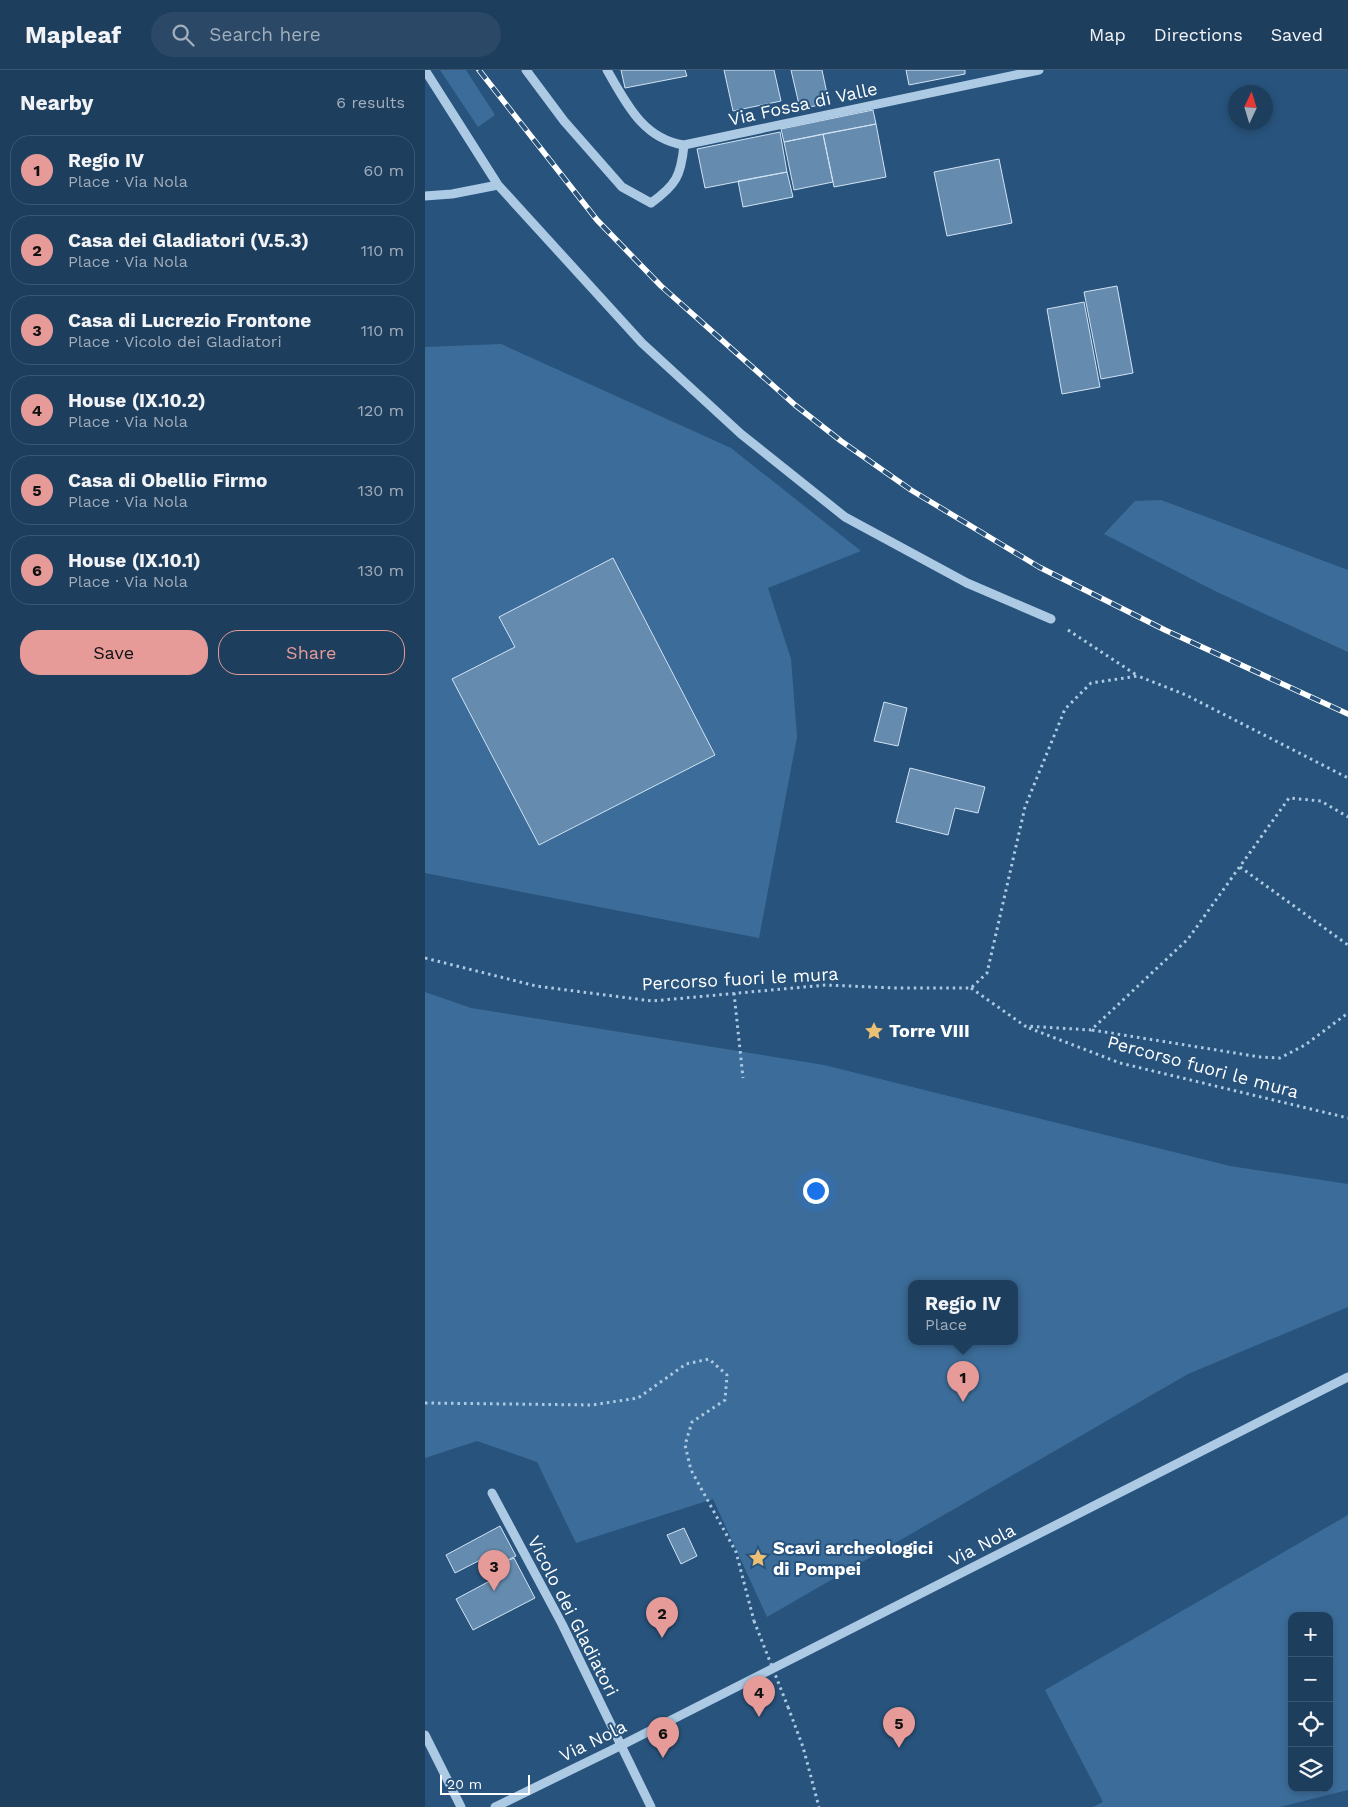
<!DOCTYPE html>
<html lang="en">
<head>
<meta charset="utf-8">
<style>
  :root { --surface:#1e3e5d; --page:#2b4966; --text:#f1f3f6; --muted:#a1aebc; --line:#3c5772; --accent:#e69b98 }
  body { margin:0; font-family:"Work Sans",sans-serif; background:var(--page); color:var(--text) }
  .controls { position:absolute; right:15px; bottom:15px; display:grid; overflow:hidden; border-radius:10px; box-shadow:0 2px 8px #0003 }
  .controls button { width:45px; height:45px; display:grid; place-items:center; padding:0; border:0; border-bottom:1px solid var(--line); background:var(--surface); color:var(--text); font:25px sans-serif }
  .compass { position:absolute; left:803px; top:15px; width:45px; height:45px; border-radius:50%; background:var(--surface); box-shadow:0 2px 8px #0003; rotate:4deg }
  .scale { position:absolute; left:15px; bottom:12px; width:90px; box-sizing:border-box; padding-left:5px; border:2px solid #fff; border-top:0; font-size:14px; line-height:18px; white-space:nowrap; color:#fff; -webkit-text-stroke:4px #28537c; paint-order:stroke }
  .you { position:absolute; left:390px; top:1120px; width:18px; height:18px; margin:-12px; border:4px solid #fff; border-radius:50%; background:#1a73e8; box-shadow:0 0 0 8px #1a73e833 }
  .badge { display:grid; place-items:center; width:32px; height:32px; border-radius:50%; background:var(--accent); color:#111; font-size:16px; font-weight:700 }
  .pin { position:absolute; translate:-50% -41px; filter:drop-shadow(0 1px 2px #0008) }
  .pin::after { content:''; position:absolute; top:26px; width:18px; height:15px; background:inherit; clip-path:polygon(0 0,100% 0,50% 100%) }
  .popup { position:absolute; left:483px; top:1210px; width:110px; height:65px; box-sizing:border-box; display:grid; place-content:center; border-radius:10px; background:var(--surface); filter:drop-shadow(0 1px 4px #0005); font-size:16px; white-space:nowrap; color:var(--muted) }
  .popup b { font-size:19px; color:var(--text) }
  .popup::after { content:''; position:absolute; left:50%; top:100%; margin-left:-10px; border:10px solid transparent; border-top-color:var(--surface) }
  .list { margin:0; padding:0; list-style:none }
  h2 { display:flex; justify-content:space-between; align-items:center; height:65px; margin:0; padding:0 20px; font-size:21px }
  h2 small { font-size:16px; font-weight:400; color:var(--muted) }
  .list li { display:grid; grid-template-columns:32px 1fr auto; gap:15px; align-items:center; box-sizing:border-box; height:70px; margin:0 10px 10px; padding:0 10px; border:1px solid var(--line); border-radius:20px }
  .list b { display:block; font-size:19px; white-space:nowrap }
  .list p { margin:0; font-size:16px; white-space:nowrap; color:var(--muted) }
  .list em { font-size:16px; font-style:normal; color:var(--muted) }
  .actions { display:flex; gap:10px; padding:15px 20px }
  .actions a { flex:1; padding:11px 0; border:1px solid var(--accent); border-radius:20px; text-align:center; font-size:18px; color:var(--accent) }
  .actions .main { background:var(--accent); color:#111 }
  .icon { flex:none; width:28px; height:28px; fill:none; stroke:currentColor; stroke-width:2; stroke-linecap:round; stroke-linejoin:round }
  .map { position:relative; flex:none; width:923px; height:1737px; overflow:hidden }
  header { display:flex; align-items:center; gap:30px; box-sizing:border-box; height:70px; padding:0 25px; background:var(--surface); border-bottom:1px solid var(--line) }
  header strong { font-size:24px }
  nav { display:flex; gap:28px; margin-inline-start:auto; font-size:18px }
  .search { width:350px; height:45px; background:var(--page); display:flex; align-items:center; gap:12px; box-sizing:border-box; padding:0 18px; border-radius:28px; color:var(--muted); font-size:19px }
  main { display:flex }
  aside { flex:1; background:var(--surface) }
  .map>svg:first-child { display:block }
  .green { fill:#3c6d9a; fill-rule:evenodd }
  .building { fill:#658caf; stroke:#d0e3f4 }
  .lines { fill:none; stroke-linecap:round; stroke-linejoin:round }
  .path { stroke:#adcae4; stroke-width:3; stroke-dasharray:2.5 4; stroke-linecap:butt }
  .minor { stroke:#adcae4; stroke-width:9 }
  .rail-casing { stroke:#fff; stroke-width:5.5 }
  .rail { stroke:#28537c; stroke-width:4; stroke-dasharray:11; stroke-linecap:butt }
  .path-bridge { stroke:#adcae4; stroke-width:3; stroke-dasharray:2.5 4; stroke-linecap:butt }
  .labels { text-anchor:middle; stroke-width:4; stroke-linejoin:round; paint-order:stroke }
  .street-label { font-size:18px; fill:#fff; stroke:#28537c }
  .poi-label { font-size:18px; font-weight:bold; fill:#fff; stroke:#28537c; text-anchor:start }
</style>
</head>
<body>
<header>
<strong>Mapleaf</strong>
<div class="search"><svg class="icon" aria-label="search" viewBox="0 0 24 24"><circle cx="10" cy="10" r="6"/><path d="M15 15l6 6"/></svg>Search here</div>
<nav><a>Map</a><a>Directions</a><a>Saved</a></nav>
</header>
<main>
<aside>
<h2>Nearby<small>6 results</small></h2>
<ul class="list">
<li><span class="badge">1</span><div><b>Regio IV</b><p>Place · Via Nola</p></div><em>60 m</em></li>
<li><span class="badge">2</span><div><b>Casa dei Gladiatori (V.5.3)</b><p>Place · Via Nola</p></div><em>110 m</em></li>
<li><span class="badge">3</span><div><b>Casa di Lucrezio Frontone</b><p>Place · Vicolo dei Gladiatori</p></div><em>110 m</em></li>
<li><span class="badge">4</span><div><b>House (IX.10.2)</b><p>Place · Via Nola</p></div><em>120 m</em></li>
<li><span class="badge">5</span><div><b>Casa di Obellio Firmo</b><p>Place · Via Nola</p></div><em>130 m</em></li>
<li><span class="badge">6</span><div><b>House (IX.10.1)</b><p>Place · Via Nola</p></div><em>130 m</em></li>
</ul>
<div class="actions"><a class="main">Save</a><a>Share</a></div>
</aside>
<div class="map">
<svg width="923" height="1737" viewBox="0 0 923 1737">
  <rect width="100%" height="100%" fill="#28537c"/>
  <!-- green -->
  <path class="green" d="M15 0H41L70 45 53 57Z
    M76 274 306 378 436 481 343 518 366 589 372 667 334 868 0 803V277Z
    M736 430 923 500V582L790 521 679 464 710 431Z
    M0 922 46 938 399 995 805 1096 923 1114V1237L763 1304 342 1547 288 1429 151 1473 112 1392 52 1371 0 1388ZM487 1213H589V1271H487Z
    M923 1445V1720L855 1737H668L678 1732 620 1620ZM867 1546H904V1718H867Z"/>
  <!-- building -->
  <path class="building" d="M196 0H260L262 6 200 18Z
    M299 0H349L356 31 308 41Z
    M366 0H397L404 33 375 39Z
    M481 0H540V4L484 15Z
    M448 40 451 54 359 72 356 59Z
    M451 54 461 107 409 117 398 64Z
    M355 62 362 102 280 118 272 79Z
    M398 64 408 112 369 120 359 72Z
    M574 89 587 153 522 166 509 102Z
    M362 102 368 127 318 137 313 111Z
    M692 216 708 303 676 309 659 222Z
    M659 232 675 317 637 324 622 239Z
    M188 488 290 685 114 775 27 609 90 577 74 547Z
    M459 632 482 638 473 676 449 671Z
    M485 698 560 717 553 743 530 738 523 765 471 752Z
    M75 1456 91 1486 73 1495 67 1484 30 1503 21 1485Z
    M259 1458 272 1486 256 1494 242 1465Z
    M89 1488 110 1528 48 1560 31 1529 78 1504 73 1495Z"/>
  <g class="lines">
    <!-- path -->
    <path class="path" d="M643 560 713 606
      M815 797 923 875
      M0 888 111 916 227 931 401 915 469 918H546L562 903 600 737 640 639 666 613 713 606 761 625 923 708
      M546 918 600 956 666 960 763 869 864 728 896 731 923 747
      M309 923 318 1008
      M604 958 695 993 923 1048
      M667 960 835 987 855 988 880 975 923 943
      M0 1333 167 1335 213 1328 261 1294 284 1289 302 1305 300 1330 267 1352 260 1375 266 1400 311 1482 329 1551
      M363 1637 378 1677 394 1737"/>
    <!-- minor -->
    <path class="minor" d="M0 0 73 115 217 273 316 364 420 447 542 513 626 549
      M101 0 139 51 197 117 226 133C251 115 256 106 259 75
      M182 0C201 33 218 69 259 75L614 0
      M0 126 27 124 73 115
      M67 1423 137 1554 226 1737
      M0 1665 36 1737
      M70 1737 195 1676 923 1307"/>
    <!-- rail casing -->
    <g class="rail-casing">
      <path id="rail" d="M54 0 172 150 236 216 370 335 416 371 486 420 614 497 740 560 923 644"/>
    </g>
    <!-- rail -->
    <use href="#rail" class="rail"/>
    <!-- path-bridge -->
    <path class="path-bridge" d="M329 1551 363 1637"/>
  </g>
  <!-- icons -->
  <defs>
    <g id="sight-bare" transform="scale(1.5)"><path d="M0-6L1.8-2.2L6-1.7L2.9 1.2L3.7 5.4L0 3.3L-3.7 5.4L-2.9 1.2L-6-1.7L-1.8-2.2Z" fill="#ebc074" stroke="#28537c" stroke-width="2.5" paint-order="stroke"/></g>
  </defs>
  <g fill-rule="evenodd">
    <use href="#sight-bare" x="449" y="961"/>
    <use href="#sight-bare" x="333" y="1488"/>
  </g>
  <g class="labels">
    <!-- street labels -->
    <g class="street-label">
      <text transform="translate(378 34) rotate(-12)" y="6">Via Fossa di Valle</text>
      <text transform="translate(315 909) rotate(-3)" y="6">Percorso fuori le mura</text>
      <text transform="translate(778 997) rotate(15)" y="6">Percorso fuori le mura</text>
      <text transform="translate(557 1475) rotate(-27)" y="6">Via Nola</text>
      <text transform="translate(148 1546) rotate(63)" y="6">Vicolo dei Gladiatori</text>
      <text transform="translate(168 1671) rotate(-26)" y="6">Via Nola</text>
    </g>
    <!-- poi labels -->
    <g class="poi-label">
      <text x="464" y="967">Torre VIII</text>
      <text x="348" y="1484">Scavi archeologici<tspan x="348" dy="21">di Pompei</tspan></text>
    </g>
  </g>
</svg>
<div class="controls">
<button>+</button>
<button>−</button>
<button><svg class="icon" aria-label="locate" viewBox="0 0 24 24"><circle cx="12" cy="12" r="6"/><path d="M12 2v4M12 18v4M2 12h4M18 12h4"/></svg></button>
<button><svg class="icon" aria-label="layers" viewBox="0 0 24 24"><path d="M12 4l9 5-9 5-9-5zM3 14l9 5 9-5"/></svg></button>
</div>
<svg class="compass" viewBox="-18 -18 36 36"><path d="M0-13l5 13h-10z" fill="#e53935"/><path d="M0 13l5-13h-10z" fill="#a1aebc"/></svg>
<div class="scale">20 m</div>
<div class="you"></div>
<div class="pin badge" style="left:538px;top:1332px">1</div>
<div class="popup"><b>Regio IV</b>Place</div>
<div class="pin badge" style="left:237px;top:1568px">2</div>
<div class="pin badge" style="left:69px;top:1521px">3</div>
<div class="pin badge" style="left:334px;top:1647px">4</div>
<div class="pin badge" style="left:474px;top:1678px">5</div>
<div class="pin badge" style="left:238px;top:1688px">6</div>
</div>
</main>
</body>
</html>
